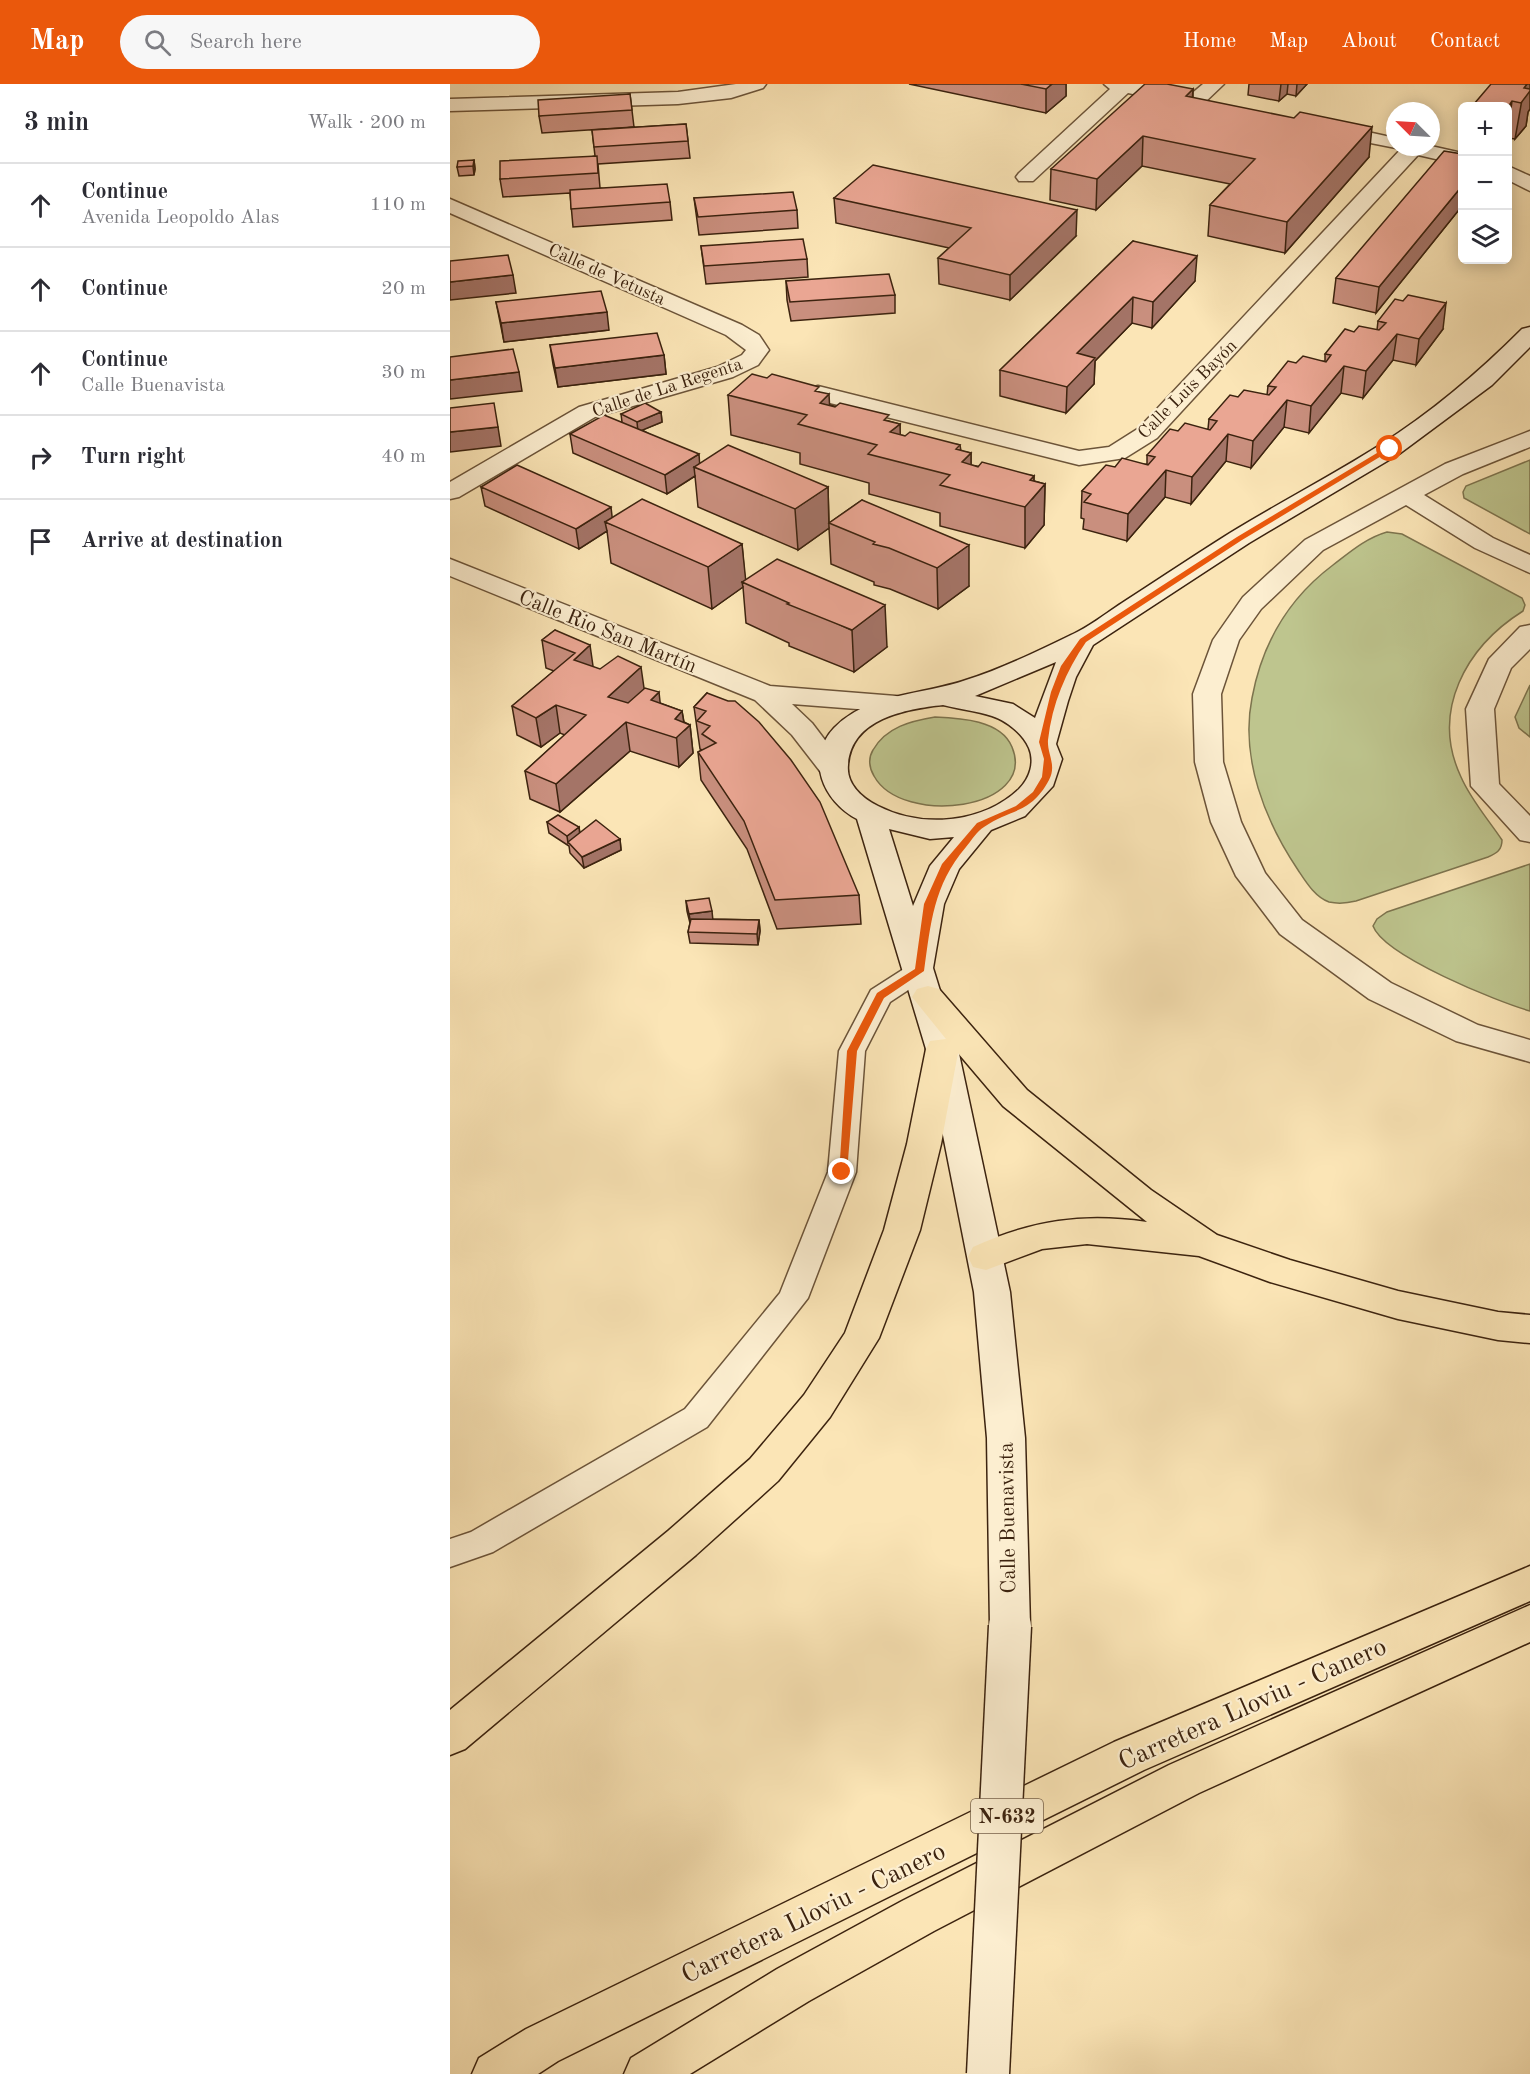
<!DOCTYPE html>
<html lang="en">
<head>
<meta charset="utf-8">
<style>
  :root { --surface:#fff; --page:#f7f7f7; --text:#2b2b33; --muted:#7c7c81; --line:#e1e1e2; --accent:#ea580c }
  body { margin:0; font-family:"Old Standard TT",serif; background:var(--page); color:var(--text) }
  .controls { position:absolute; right:18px; top:18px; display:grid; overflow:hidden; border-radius:9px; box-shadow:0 3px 15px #0003 }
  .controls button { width:54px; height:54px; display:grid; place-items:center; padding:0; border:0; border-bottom:2px solid var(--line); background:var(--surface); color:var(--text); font:30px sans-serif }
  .compass { position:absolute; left:936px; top:18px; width:54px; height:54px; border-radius:50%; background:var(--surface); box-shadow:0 3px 15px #0003; rotate:294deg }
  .stop { position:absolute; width:18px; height:18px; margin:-14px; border:4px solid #ea580c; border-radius:50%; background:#fff }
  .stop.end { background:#ea580c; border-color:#fff; box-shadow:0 2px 6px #0008 }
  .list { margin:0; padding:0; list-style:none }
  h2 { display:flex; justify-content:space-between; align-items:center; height:78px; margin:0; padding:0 24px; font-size:26px }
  h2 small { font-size:20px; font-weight:400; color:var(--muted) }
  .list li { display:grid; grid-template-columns:39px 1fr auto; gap:18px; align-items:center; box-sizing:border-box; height:84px; padding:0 24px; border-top:2px solid var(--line) }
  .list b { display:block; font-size:22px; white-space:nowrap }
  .list p { margin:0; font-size:20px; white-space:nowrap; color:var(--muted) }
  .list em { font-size:20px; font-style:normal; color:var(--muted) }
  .icon { flex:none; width:33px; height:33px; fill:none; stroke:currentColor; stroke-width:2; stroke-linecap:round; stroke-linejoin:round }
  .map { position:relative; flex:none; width:1080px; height:1990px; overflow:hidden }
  header { display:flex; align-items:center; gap:36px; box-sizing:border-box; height:84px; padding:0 30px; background:var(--accent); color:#fff }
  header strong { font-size:28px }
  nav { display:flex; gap:33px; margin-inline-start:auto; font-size:21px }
  .search { width:420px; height:54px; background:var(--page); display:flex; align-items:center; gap:15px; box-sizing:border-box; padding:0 21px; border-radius:33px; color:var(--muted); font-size:22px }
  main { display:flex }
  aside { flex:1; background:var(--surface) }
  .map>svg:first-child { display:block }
  .green { fill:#bec58e; stroke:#7d744e; stroke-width:1.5 }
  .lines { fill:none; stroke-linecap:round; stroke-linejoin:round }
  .lane-casing { stroke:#6c5439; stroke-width:3 }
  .street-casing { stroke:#6c5439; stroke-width:3 }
  .secondary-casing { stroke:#3c230f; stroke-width:3 }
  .highway-casing { stroke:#3c230f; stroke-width:3 }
  .lane { fill:#fceed0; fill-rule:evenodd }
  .street { fill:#fceed0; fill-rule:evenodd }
  .secondary { fill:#fceed0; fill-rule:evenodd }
  .highway { fill:#fbe5b6; fill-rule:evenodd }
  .secondary-bridge-casing { stroke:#3c230f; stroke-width:45; stroke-linecap:butt }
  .secondary-bridge { stroke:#fceed0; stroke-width:42 }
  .wall { fill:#c98f7e; stroke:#3c230f; stroke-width:1.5 }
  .shaded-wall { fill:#a47467; stroke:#3c230f; stroke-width:1.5 }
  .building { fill:#eaa693; stroke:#3c230f; stroke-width:1.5 }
  .route { fill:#ea580c }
  .labels { text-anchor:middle; stroke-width:4.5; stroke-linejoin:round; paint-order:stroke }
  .far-street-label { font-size:18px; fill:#3c230f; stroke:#fceed0 }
  .shield { fill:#fceed0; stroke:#766049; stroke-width:1.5 }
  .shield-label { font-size:20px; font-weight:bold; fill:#3c230f }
  .street-label { font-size:21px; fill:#3c230f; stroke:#fceed0 }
  .near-street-label { font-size:26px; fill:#3c230f; stroke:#fceed0 }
</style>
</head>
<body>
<header>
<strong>Map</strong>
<div class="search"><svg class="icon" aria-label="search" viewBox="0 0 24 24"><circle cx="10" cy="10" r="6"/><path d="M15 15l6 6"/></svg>Search here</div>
<nav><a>Home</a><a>Map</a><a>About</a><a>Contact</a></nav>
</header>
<main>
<aside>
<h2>3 min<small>Walk · 200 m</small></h2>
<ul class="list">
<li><svg class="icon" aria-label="ahead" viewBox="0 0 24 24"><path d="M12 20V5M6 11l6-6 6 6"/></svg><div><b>Continue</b><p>Avenida Leopoldo Alas</p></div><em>110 m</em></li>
<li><svg class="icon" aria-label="ahead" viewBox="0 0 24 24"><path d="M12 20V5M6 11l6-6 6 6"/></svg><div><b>Continue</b></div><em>20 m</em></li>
<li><svg class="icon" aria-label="ahead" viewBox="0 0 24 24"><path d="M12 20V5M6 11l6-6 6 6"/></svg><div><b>Continue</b><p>Calle Buenavista</p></div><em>30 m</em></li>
<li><svg class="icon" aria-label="right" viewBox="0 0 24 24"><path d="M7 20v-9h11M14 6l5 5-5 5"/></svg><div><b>Turn right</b></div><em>40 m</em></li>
<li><svg class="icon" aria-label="arrive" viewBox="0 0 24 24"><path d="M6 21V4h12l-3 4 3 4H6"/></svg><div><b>Arrive at destination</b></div></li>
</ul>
</aside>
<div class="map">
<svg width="1080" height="1990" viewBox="0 0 1080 1990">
  <rect width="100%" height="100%" fill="#fbe5b6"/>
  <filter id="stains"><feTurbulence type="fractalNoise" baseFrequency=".00333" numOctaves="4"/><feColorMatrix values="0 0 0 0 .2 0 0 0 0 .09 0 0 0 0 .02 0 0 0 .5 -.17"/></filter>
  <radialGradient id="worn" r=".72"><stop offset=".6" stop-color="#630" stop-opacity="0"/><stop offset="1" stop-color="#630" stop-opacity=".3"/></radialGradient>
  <!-- green -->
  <path class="green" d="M1080 376V450L1014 414 1013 408 1016 402Z
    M937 448 952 450 1072 514 1075 521 1073 527C1016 563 980 627 1011 693 1021 716 1038 735 1052 756 1052 766 1047 769 1038 773L906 817C898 819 888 820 879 818 865 813 856 798 848 786 815 737 790 674 802 614 812 560 839 514 883 481 900 468 916 454 937 448Z
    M1080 601V653L1069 644 1065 633Z
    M485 633C510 634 551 636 562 663 588 726 452 743 424 692 419 684 418 674 423 666 436 643 461 637 485 633Z
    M1080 780V927C1048 918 934 872 923 842L927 835 937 828Z"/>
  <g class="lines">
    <!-- lane casing -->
    <g class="lane-casing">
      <path id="lane" d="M469 878 478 881 482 887 478 893 440 918 415 967 406 1088 358 1214 257 1343 43 1468 0 1483V1455L21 1448 235 1325 330 1209 378 1088 389 967 421 906 460 881Z"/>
    </g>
    <!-- street casing -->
    <g class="street-casing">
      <path id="street" d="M286 0H316L313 4 281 14 228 20 0 27V15L228 8Z
        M654 0H693L740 11 753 0H774L752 21 745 23 678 9 583 97H569L566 93 569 89 660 5Z
        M877 39 945 54V63L981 62 1012 69V81L968 71 707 354 675 374 629 381 360 314 356 309 360 304 368 302 629 367 659 363 689 344 951 65 870 49 867 45 870 41Z
        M1058 82 1080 92V107L1058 96Z
        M0 115 292 241 309 251 319 266 308 281 283 293 145 333 9 413 0 415V398L129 323 267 283 292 271 296 266 276 251 0 129Z
        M1080 347V363L1013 390 974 411 1043 454 1080 471V489L1025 464 956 421 873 466 811 525 789 556 771 610 773 678 791 738 815 789 852 836 941 899 1028 941 1080 956V978L1006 957 919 915 830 850 786 792 761 738 745 678 743 610 763 556 793 513 855 456 995 380Z
        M0 475 320 602 446 612 456 614 460 620 456 626 446 628 342 620 362 639 397 685 393 691 383 694 373 691 342 651 305 616 0 492Z
        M1080 541V565L1061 584 1044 625 1049 700 1080 732V758L1070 756 1021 702 1016 625 1039 575 1070 543Z"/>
    </g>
    <!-- secondary casing -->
    <g class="secondary-casing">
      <path id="secondary" d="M1080 243V263L1042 301 949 370 799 459 643 561 626 593 618 617 606 660 612 675 603 702 575 732 541 746 509 785 494 820 483 884 508 965 560 1208 575 1354 580 1542 574 1554 560 1560 546 1554 540 1542 537 1354 524 1208 476 965 407 735C373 717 355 675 384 644 418 609 473 611 516 596 551 585 588 567 621 551 639 543 655 530 672 519 708 496 743 472 780 449 829 419 881 392 930 361 982 328 1029 288 1072 245ZM606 578 585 634 563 620 525 612ZM493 621C509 625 527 627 542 632 557 637 573 650 579 664 585 678 580 694 569 705 533 739 473 745 428 722 412 714 396 700 398 681 401 635 455 625 493 621ZM439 745 480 755 504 753 480 782 463 822Z"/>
    </g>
    <!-- highway casing -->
    <g class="highway-casing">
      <path id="highway" d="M478 902 489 905 577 1006 701 1106 767 1151 840 1176 948 1207 1048 1228 1080 1231V1259L1048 1256 948 1235 820 1198 749 1172 637 1160 592 1165 536 1186 523 1183 518 1173 523 1163C583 1136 633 1129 697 1138L553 1022 508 969 491 1060 470 1146 429 1254 380 1333 328 1397 246 1471 15 1665 0 1671V1626L218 1447 300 1375 354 1311 395 1249 434 1146 457 1060 476 965 480 957 496 955 462 913 467 905Z
        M1080 1482V1517L694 1686 108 1977 88 1990H22L29 1974 76 1945 664 1658Z
        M1080 1521V1558L749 1709 484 1847 359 1917 240 1990H174L181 1974 327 1885 452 1817 719 1681Z"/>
    </g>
    <!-- lane -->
    <use href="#lane" class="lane"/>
    <!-- street -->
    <use href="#street" class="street"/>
    <!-- secondary -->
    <use href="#secondary" class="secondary"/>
    <!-- highway -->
    <use href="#highway" class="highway"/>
    <!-- secondary-bridge casing -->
    <g class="secondary-bridge-casing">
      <path id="secondary-bridge" d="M538 1990 560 1542"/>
    </g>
    <!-- secondary-bridge -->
    <use href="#secondary-bridge" class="secondary-bridge"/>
  </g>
  <!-- wall -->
  <path class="wall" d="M459 0H616V12L596 29Z
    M799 0H857L846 12 837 10 829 17 798 11Z
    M1080 0V25L1078 28 1076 42 1065 55 1058 54V22H1023L1024 20Z
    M743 5V14L919 73 835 169 758 152 760 121 780 100 692 82 646 126 600 116 601 85Z
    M180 10 184 43 92 49 89 32Z
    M236 40 240 74 148 80 150 104 220 118 222 136 123 143 120 109 53 113 50 95 145 72 142 46Z
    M1012 70V122L926 229 883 219 886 194Z
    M24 76 25 85 24 91 9 92 7 83Z
    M244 114 347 126 348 144 249 151Z
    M384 114 626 152 560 216 489 200 488 174 499 164 386 139Z
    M683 157 745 197 702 244 682 239 645 277 644 300 616 329 550 312V286Z
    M251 162 357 175 358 193 256 200Z
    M336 197 445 211V229L341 237 337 216Z
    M46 218 159 246 54 258Z
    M928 237 993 245 966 281 943 276 913 314 891 309 859 349 834 343 801 384 776 377 741 420 715 413 677 457 633 445 634 435 631 434 632 407 665 383 697 380V371L758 345 759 335 788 313 817 311 818 302 846 279 875 277V270L904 248 927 246Z
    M100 261 214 271 216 290 108 303 103 280Z
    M369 308 380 321 450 340V351L510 361 511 367 521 369V381L584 392V397L595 400 594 441 575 464 490 442V429L419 410V399L350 380V369L281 351 278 311Z
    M211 328 212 338 192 346 250 379 378 403 379 439 412 416 519 502 488 525 440 505 424 501V498L381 480 379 444 348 466 248 423 245 392 217 410 123 369 120 350 172 338 171 330Z
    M31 403 162 434 292 460 295 496 437 563 404 588 339 562V559L296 539 293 503 262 525 161 479 157 447 129 465 35 422Z
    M105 546 143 583 194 605 210 619 232 627 234 638 240 641 243 669 229 683 180 667 110 728 80 715 75 687 115 651 110 649 91 663 67 651 62 622 104 587 96 584 92 556Z
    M257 609 409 811 411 840 327 845 297 765 251 696 248 668 252 666 250 665 244 623Z
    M97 738 129 743 130 749 170 755 171 766 134 784 120 769 119 762 99 749Z
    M236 817 263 835 309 836 310 847 308 861 240 859 238 848 240 839 237 827Z"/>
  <!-- shaded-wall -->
  <path class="shaded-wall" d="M602 0H616V12L596 29V5Z
    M831 0H838L837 10 829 17Z
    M847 0H857L846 12Z
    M1077 0H1080V25L1078 28 1076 42 1065 55 1074 4Z
    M743 5 741 35 736 12Z
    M1062 17 1058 47V23Z
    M922 43 919 73 835 169 837 138Z
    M693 52 692 82 646 126 647 95Z
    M24 76 25 85 24 91 23 82Z
    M1012 102V122L926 229 929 203Z
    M627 126 626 152 560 216V191Z
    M747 172 745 197 702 244 703 218Z
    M63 191 66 209 0 216V198Z
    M683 213 682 239 645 277 644 300 616 329 617 303 627 269Z
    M996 219 993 245 966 281 969 255Z
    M157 228 159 246 54 258 51 239Z
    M947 250 943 276 913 314 916 287Z
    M214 271 216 290 108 303 105 284Z
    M894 282 891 309 859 349 861 322Z
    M69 288 72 307 0 315V296Z
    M379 310 381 349 370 319Z
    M837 316 834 343 801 384 803 357Z
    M211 328 212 338 188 348 187 338Z
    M450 340 451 378 440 348Z
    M48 343 51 362 0 368V348Z
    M778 350 776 377 741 420 742 393Z
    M521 369V409L512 378Z
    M249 370 250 385 244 383 245 392 217 410 215 391Z
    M716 386 715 413 677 457 678 430Z
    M584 392 583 414 595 400 594 441 575 464V423L580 396Z
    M378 403 379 444 348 466 345 425Z
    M161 423 163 441 155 438 157 447 129 465 126 445Z
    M292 460 296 499 292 498 293 503 262 525 258 483Z
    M519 461V502L488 525 487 484Z
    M435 521 437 563 404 588 402 546Z
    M140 561 144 589 124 576Z
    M191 583 195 611 162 641 158 613Z
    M209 608 212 636 201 616Z
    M106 621 110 649 91 663 86 634Z
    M232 627 235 646 240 641 243 669 229 683 225 635Z
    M176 638 180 667 110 728 106 700Z
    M129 743 130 753 118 759 117 752Z
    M170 755 171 766 134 784 132 773Z
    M262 827 263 837 241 841 239 830Z
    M309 836 310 847 308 861 307 850Z"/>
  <!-- building -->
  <path class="building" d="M571 0H602L596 5Z
    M695 0H717L743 5 736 12 844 34 850 28 922 43 837 138 760 121 805 75 693 52 647 95 601 85Z
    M1041 0H1077L1074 4 1080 5V7L1071 19 1062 17 1058 23V22H1039L1024 20Z
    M180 10 182 26 89 32 88 16Z
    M236 40 238 57 144 63 142 46Z
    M994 67 1012 70V102L929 203 886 194Z
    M147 72 148 89 50 95V77Z
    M24 76 23 82 7 83 8 77Z
    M423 81 627 126 560 191 488 174 521 144 384 114Z
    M217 100 220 118 121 125 120 106Z
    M343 108 347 126 248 133 244 114Z
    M353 155 357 175 254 182 251 162Z
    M683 157 747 172 703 218 683 213 627 269 645 274 617 303 550 286Z
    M58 171 63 191 0 198V177Z
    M439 190 445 211 340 218 336 197Z
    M151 207 157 228 51 239 46 218Z
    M958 211 996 219 969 255 947 250 916 287 894 282 861 322 837 316 803 357 778 350 742 393 716 386 678 430 634 418 641 410 632 407 656 381 665 383 672 374 698 381 705 373 697 371 720 345 728 347 735 339 760 346 767 337 759 335 780 311 788 313 794 306 819 311 826 303 818 302 838 277 846 279 853 272 876 278 881 271 875 270 895 245 904 248 909 242 929 246 936 239 928 237 945 215 953 217Z
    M207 249 214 271 105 284 100 261Z
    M63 265 69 288 0 296V273Z
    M302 290 317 294 322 290 369 303 365 307 379 310 370 319 385 323 390 319 439 331 434 336 450 340 440 348 455 352 460 348 510 361 506 365 521 369 512 378 528 383 532 378 584 392 580 396 595 400 575 423 490 401 500 391 418 370 427 361 348 340 357 331 278 311Z
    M44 319 48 343 0 348V324Z
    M195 319 211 328 187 338 171 330Z
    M154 331 249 370 215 391 120 350Z
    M278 361 378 403 345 425 244 383Z
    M67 381 161 423 126 445 31 403Z
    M192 415 292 460 258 483 155 438Z
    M412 416 519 461 487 484 439 464 423 460 425 458 379 439Z
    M327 475 435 521 402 546 337 520 339 519 292 498Z
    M105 546 140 561 124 576 150 585 168 572 191 583 158 613 178 619 195 604 209 608 201 616 232 627 225 635 240 641 226 654 176 638 106 700 75 687 136 631 106 621 86 634 62 622 125 569 92 556Z
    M257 609 278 617H285L309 638 341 676 370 718 409 811 325 816 294 737 248 668 266 659 252 650 260 642 247 637 256 627 244 623Z
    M108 731 129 743 117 752 97 738Z
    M146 736 170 755 132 773 118 758Z
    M259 814 262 827 239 830 236 817Z
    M241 835 309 836 307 850 238 848Z"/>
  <!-- route -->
  <path class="route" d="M937 363 943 365 792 456 636 558C616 587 602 620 598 656 597 670 607 681 599 696 580 731 561 724 534 743 527 747 521 757 516 763 483 802 481 839 474 887L434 914 407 967 397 1088 389 1091 397 967 427 909 465 885 474 820 492 780 527 739 566 722 583 708 592 693 594 675 589 658 601 608 611 582 630 555 787 453Z"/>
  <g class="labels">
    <!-- far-street labels -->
    <g class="far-street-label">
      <text transform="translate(157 190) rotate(24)" y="6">Calle de Vetusta</text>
      <text transform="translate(217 303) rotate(-18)" y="6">Calle de La Regenta</text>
      <text transform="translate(737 305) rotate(-45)" y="6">Calle Luis Bayón</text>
    </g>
    <!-- shield labels -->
    <rect class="shield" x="521" y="1715" width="72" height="34" rx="4.5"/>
    <g class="shield-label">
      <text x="557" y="1739">N-632</text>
    </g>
    <!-- street labels -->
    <g class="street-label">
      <text transform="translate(158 547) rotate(22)" y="7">Calle Rio San Martín</text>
      <text transform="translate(557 1434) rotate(-91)" y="7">Calle Buenavista</text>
    </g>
    <!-- near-street labels -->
    <g class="near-street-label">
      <text transform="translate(802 1619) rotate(-24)" y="9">Carretera Lloviu - Canero</text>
      <text transform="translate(363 1828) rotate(-26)" y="9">Carretera Lloviu - Canero</text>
    </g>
  </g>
  <rect width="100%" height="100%" filter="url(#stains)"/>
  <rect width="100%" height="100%" fill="url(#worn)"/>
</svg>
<div class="controls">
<button>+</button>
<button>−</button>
<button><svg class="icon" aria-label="layers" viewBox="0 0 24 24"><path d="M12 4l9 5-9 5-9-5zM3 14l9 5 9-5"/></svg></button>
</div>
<svg class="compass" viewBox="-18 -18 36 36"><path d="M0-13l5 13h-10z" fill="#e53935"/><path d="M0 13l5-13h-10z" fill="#7c7c81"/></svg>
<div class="stop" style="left:940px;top:365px"></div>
<div class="stop end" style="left:392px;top:1088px"></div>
</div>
</main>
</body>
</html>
